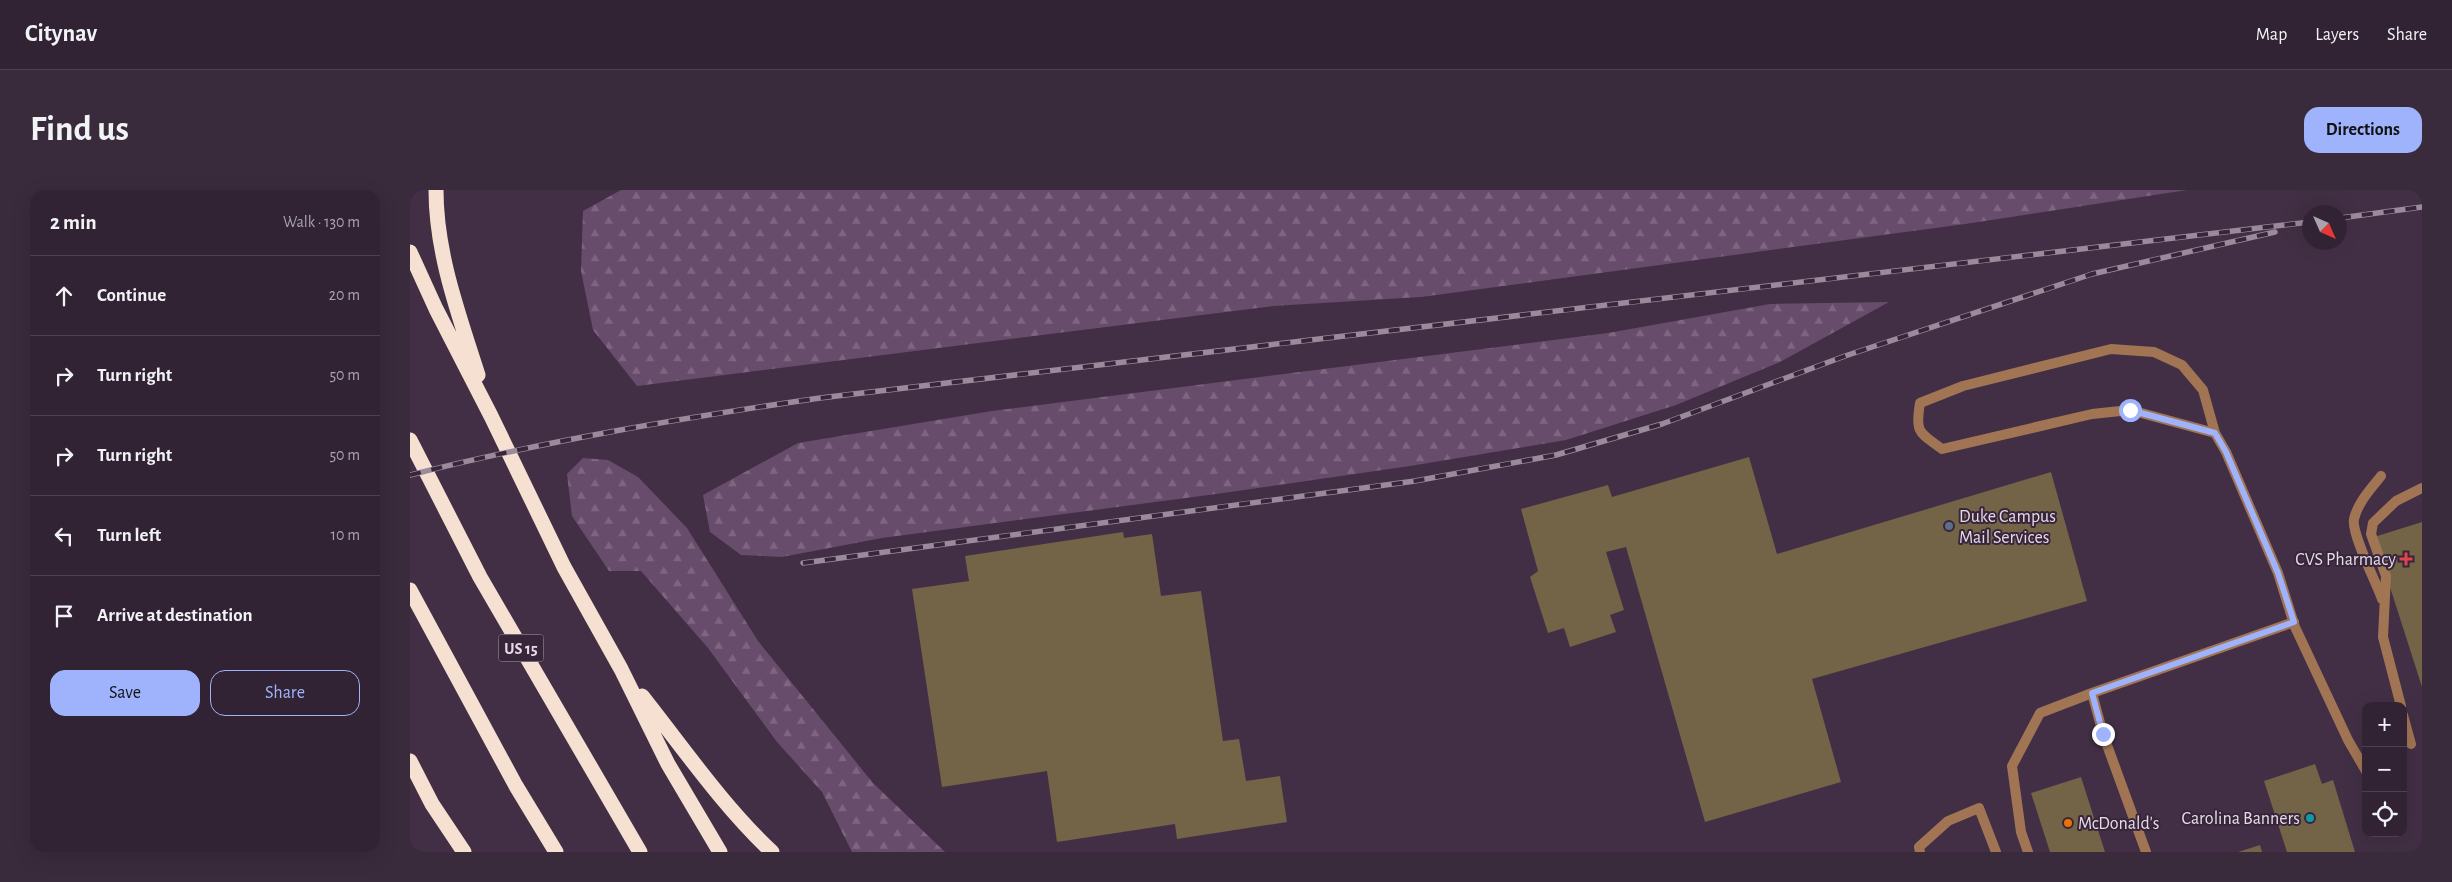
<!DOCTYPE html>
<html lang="en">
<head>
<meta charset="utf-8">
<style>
  :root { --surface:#322334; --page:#3a2b3c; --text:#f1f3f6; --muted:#a8a4ac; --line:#4d404f; --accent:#9fb3fd }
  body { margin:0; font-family:"Alegreya Sans",sans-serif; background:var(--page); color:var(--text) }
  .controls { position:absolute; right:15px; bottom:15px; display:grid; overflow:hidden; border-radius:10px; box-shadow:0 5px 20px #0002 }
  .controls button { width:45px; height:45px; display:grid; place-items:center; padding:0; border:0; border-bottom:1px solid var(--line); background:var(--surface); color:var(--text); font:25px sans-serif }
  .compass { position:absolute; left:1892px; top:15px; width:45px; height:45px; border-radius:50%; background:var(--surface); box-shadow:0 5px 20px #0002; rotate:135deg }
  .stop { position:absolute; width:15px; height:15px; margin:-11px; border:4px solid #9fb3fd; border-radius:50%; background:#fff }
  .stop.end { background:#9fb3fd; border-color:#fff; box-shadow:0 1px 5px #0008 }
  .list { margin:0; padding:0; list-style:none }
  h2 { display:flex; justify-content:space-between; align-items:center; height:65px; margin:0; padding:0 20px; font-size:21px }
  h2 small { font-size:16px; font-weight:400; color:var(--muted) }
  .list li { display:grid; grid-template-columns:32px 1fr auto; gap:15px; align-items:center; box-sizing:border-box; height:80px; padding:0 20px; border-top:1px solid var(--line) }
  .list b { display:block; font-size:19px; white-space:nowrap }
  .list em { font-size:16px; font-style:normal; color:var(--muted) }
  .actions { display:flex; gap:10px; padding:15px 20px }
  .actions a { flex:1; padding:11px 0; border:1px solid var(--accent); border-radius:15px; text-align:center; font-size:18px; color:var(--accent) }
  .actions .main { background:var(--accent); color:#111 }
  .icon { flex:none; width:28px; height:28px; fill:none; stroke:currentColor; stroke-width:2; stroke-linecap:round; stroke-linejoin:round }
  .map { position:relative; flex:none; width:2012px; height:662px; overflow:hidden; border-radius:15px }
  header { display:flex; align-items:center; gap:30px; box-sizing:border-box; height:70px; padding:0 25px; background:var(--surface); border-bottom:1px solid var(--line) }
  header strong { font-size:24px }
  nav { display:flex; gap:28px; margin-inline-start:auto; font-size:18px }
  .intro { display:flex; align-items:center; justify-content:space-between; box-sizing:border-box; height:120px; padding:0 30px }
  h1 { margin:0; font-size:35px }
  .button { padding:12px 22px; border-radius:15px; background:var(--accent); color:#111; font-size:18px; font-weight:700 }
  main { display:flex; gap:30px; padding:0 30px }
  aside { flex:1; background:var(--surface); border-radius:15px; box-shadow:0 5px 20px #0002 }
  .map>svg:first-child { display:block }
  .forest { fill:url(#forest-firs) }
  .building { fill:#736347 }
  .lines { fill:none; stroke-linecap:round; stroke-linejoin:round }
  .lane { stroke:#a17554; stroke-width:10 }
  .highway { stroke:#f6e0d1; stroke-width:15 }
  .rail-casing { stroke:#9a8a9c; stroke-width:5.5 }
  .rail { stroke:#37253a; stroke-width:4; stroke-dasharray:11; stroke-linecap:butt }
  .route { stroke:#9fb3fd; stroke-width:6 }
  .service-dot { fill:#5c6f8a; stroke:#37253a; stroke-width:2 }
  .health-dot { fill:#e0444e; stroke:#37253a; stroke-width:2 }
  .culture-dot { fill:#0f9aa8; stroke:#37253a; stroke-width:2 }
  .food-dot { fill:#e8710a; stroke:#37253a; stroke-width:2 }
  .labels { text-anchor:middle; stroke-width:4; stroke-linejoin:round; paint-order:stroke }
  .shield { fill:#37253a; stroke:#b2a4b4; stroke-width:1 }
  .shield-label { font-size:16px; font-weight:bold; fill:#e7dae8 }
  .poi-label { font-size:18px; fill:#e7dae8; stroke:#37253a; text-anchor:start }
</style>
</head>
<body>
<header>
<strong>Citynav</strong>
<nav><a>Map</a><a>Layers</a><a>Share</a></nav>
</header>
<div class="intro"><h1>Find us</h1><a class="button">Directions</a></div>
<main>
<aside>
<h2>2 min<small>Walk · 130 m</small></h2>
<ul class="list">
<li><svg class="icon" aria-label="ahead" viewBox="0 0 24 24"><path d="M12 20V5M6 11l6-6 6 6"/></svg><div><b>Continue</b></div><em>20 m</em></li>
<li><svg class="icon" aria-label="right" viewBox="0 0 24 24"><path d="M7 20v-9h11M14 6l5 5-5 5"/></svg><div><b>Turn right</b></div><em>50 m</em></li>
<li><svg class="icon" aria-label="right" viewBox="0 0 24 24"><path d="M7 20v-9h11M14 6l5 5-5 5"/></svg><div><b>Turn right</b></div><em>50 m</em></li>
<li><svg class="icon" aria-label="left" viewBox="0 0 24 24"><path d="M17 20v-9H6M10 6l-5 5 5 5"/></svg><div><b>Turn left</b></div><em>10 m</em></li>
<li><svg class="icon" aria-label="arrive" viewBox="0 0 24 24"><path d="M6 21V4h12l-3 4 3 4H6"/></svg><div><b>Arrive at destination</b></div></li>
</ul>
<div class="actions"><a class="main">Save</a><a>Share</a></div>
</aside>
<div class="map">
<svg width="2012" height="662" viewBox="0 0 2012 662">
  <defs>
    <pattern id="forest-firs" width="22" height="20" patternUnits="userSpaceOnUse" patternTransform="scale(1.25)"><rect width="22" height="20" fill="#684c6b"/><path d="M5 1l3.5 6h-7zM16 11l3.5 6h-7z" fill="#7e6580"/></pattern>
  </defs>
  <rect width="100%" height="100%" fill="#422f45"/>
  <!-- forest -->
  <path class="forest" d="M211 0H1777L1555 34 1011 107 863 116 227 196 183 140 171 81 173 21Z
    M1479 112 1370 172 1266 215 1156 250 1000 276 806 304 472 348 372 367 331 365 300 342 293 305 388 253 582 221 1198 143 1360 114Z
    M173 268 198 270 228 287 277 338 348 451 463 593 535 662H442L412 602 367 552 298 458 231 381H199L162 326 157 284Z"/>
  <!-- building -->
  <path class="building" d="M1339 267 1367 364 1641 282 1677 411 1402 489 1431 592 1295 632 1216 357 1196 362 1214 420 1200 425 1206 442 1160 457 1154 438 1138 443 1120 387 1128 381 1111 319 1198 295 1202 307Z
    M2012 332V497L1964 347Z
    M713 342 714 348 742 344 751 406 791 401 813 551 829 549 836 591 870 586 877 632 767 649 765 634 647 652 637 581 532 597 502 399 559 391 555 366Z
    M1905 574 1912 594 1923 590 1945 662H1877L1854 591Z
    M1671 587 1695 662H1640L1621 603Z
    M1850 655 1852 662H1828Z"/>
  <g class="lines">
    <!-- lane -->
    <path class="lane" d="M1805 243 1720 220 1682 224 1532 259C1509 242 1505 243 1510 213L1553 196 1701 159 1744 162 1772 175 1793 200 1805 243 1816 262 1868 383 1885 437 1938 550 1956 581
      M1971 286C1961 299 1948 312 1944 329 1941 343 1966 392 1972 409
      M1682 503 1693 544 1736 662
      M1991 516 1973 447 1976 386 1961 344 1963 333 1986 311 2012 298
      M1993 525 2001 554
      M1510 662 1509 657 1538 631 1569 618 1586 662
      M1618 662 1611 642 1602 576 1630 523 1682 503 1884 432"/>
    <!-- highway -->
    <path class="highway" d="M26 0C26 64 49 125 68 185
      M0 62 26 119 81 226 154 377 211 479 258 574 310 662
      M0 250 70 387 230 662
      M0 400 106 596 146 662
      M232 506C274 559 313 616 362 662
      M0 571 22 614 54 662"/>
    <!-- rail casing -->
    <g class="rail-casing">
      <path id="rail" d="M1930 28 2012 17
        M0 285C135 251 272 228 410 208L1900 32
        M393 373 1005 291 1146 265 1252 234 1435 166 1682 84 1865 42"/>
    </g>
    <!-- rail -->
    <use href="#rail" class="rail"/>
  </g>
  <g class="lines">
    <!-- route -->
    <path class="route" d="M1693 544 1682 503 1884 432 1868 383 1816 262 1805 243 1720 220"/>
  </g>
  <!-- markers -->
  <circle class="service-dot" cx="1539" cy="336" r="5"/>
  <path class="health-dot" d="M1993.5 361.5h5v5h5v5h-5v5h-5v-5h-5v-5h5z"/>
  <circle class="culture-dot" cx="1900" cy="628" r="5"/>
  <circle class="food-dot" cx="1658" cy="633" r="5"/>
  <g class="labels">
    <!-- shield labels -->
    <rect class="shield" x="88.5" y="444.5" width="45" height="27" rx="4"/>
    <g class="shield-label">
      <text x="111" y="464">US 15</text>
    </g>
    <!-- poi labels -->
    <g class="poi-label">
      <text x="1549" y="332">Duke Campus<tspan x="1549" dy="21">Mail Services</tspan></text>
      <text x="1986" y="375" text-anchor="end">CVS Pharmacy</text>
      <text x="1890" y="634" text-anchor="end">Carolina Banners</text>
      <text x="1668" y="639">McDonald's</text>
    </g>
  </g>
</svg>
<div class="controls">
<button>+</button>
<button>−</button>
<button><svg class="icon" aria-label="locate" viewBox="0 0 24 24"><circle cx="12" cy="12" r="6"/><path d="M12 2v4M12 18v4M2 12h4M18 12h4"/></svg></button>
</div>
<svg class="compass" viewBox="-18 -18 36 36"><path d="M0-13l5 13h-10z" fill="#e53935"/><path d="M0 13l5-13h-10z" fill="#a8a4ac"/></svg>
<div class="stop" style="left:1720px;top:220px"></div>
<div class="stop end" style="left:1693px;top:544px"></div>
</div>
</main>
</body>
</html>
